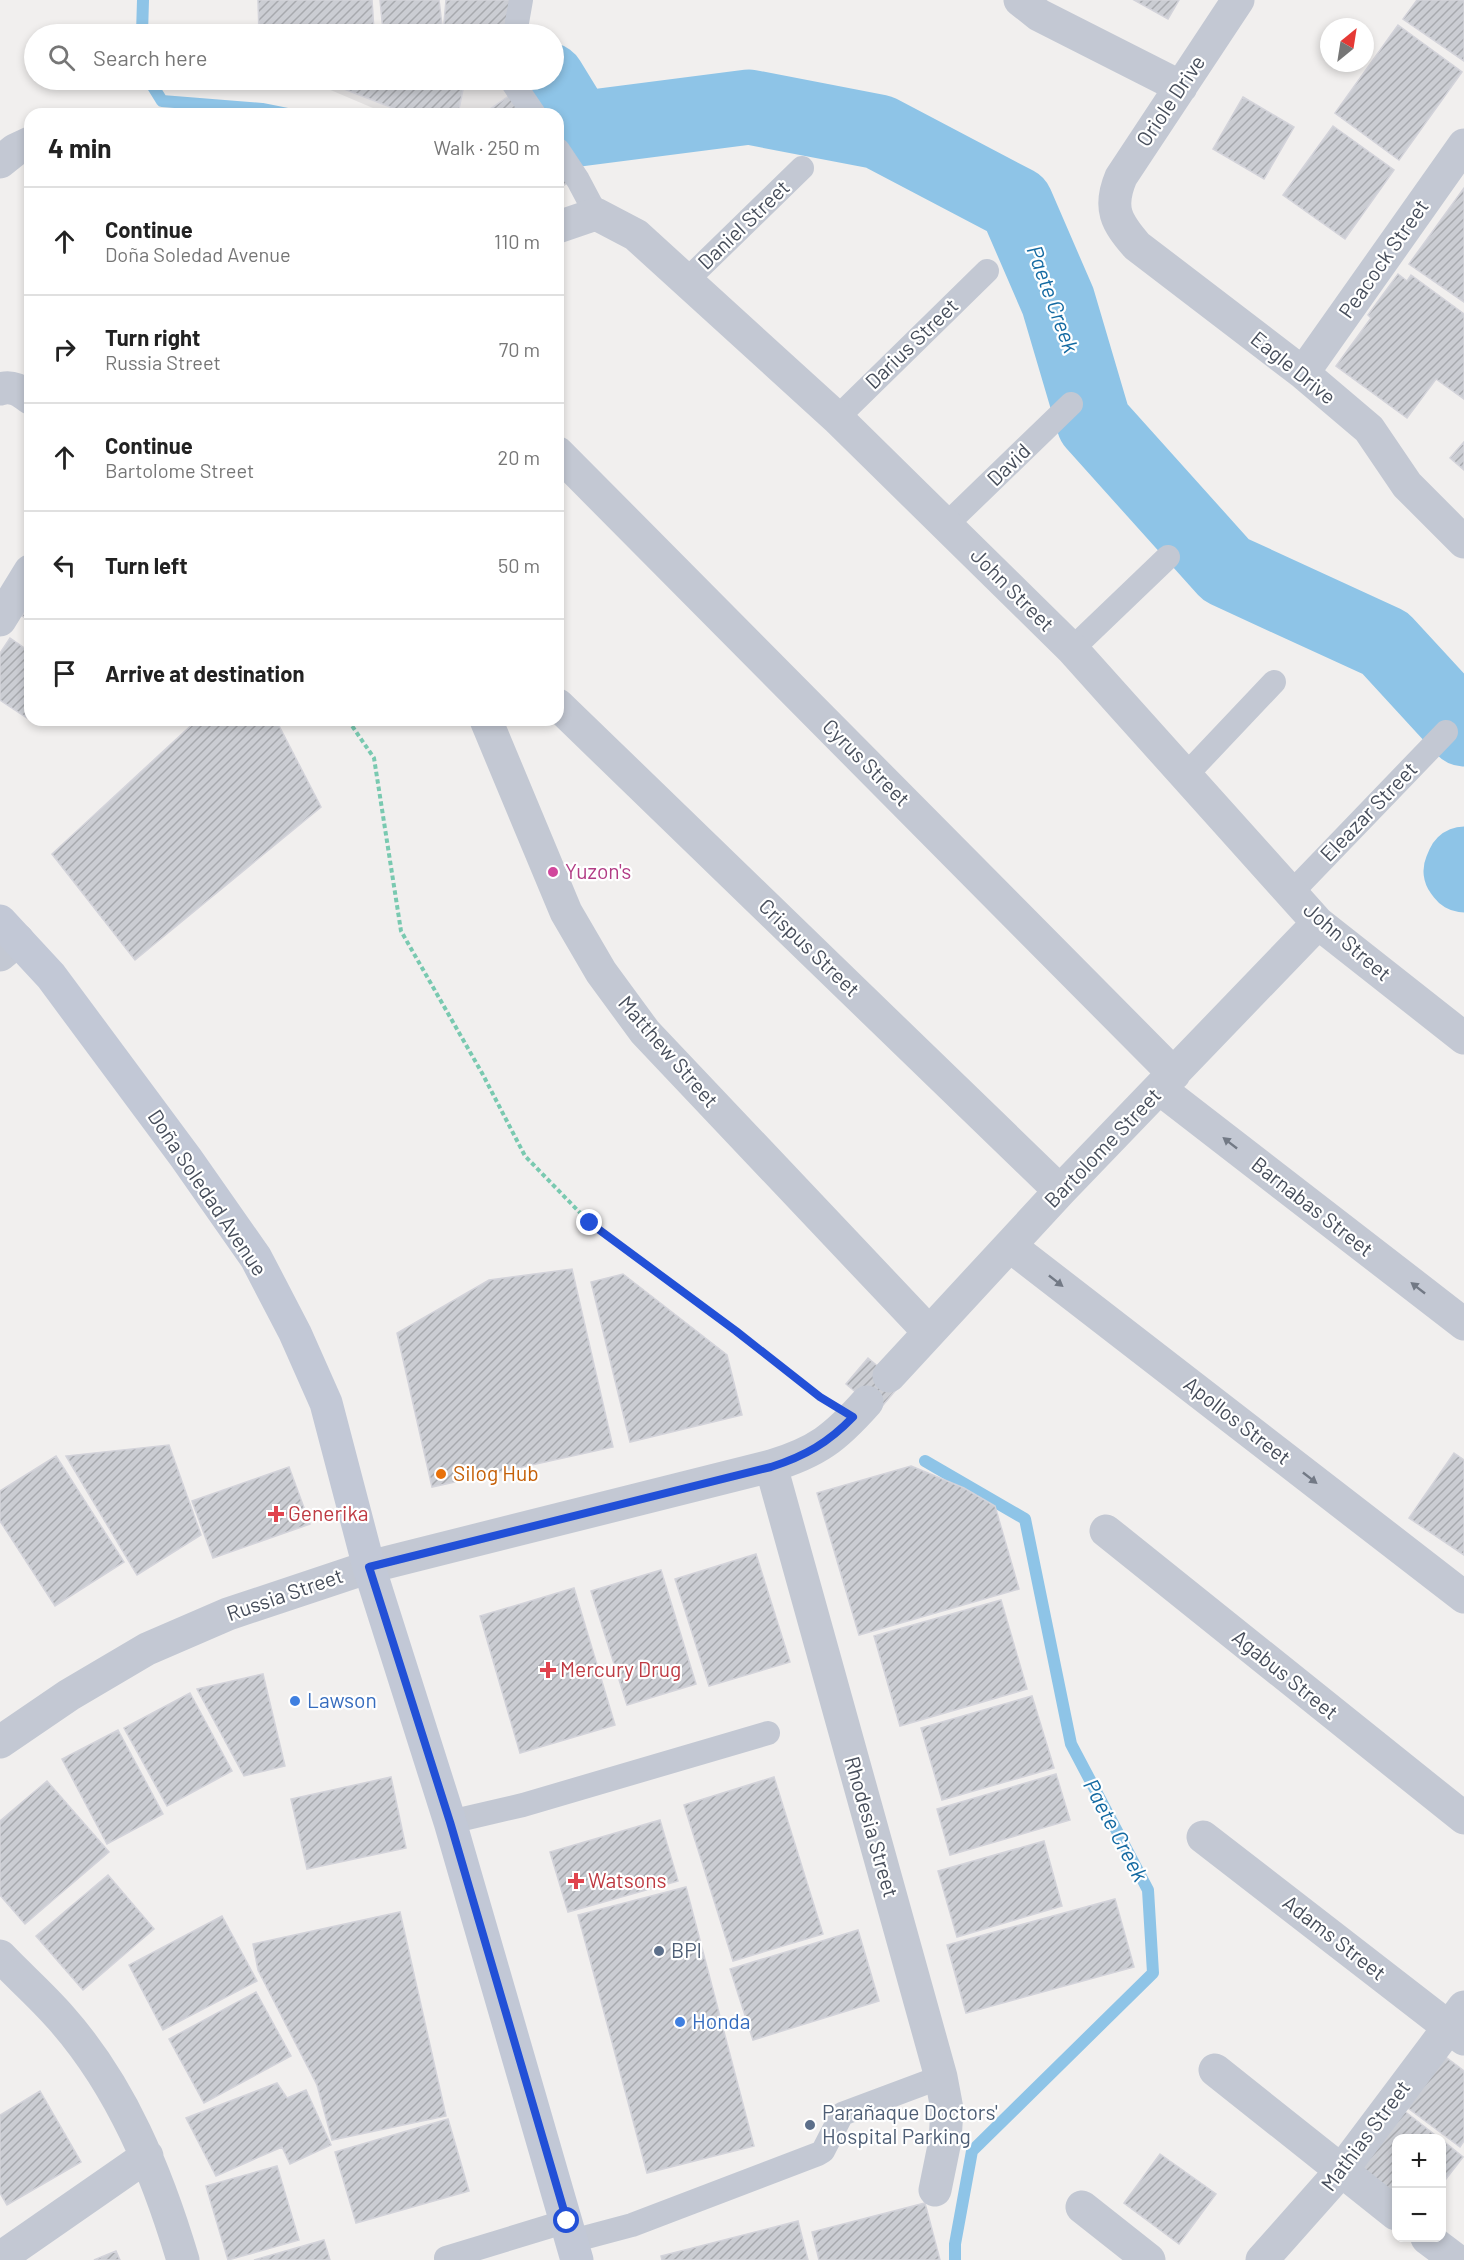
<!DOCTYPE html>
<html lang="en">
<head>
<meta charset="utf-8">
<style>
  :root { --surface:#fff; --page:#f6f6f6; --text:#222; --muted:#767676; --line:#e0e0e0 }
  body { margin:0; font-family:Barlow,sans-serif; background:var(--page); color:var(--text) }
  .controls { position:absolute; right:18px; bottom:18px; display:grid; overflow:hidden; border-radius:12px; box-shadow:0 3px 9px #0003 }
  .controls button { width:54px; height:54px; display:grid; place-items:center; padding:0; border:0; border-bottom:2px solid var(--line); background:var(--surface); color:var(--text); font:30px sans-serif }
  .compass { position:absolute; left:1320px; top:18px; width:54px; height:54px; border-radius:50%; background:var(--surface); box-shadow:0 3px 9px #0003; rotate:30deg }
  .stop { position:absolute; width:18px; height:18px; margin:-14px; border:4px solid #2250d7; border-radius:50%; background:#fff }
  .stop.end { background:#2250d7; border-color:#fff; box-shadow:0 2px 6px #0008 }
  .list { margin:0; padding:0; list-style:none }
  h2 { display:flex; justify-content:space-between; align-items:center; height:78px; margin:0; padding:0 24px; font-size:26px }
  h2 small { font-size:20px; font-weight:400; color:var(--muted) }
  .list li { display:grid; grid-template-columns:39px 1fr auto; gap:18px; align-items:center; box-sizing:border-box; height:108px; padding:0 24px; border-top:2px solid var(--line) }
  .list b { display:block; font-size:22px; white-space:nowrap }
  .list p { margin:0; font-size:20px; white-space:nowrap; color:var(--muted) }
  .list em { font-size:20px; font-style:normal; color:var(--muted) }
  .icon { flex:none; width:33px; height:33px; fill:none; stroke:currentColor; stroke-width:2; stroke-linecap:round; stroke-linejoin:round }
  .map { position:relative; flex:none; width:1464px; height:2260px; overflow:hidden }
  .search { position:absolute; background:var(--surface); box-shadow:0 3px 9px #0003; left:24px; top:24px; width:540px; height:66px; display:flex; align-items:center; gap:15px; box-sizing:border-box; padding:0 21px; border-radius:33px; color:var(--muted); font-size:22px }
  .panel { position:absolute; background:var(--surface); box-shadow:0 3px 9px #0003; left:24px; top:108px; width:540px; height:618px; border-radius:18px }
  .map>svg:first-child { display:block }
  .education { fill:#e2e0e0 }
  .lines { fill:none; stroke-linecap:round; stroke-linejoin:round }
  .stream { stroke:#8ec4e7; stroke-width:12 }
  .river { stroke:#8ec4e7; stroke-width:75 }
  .building { fill:url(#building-hatch); stroke:#d3d3da; stroke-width:1.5 }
  .path { stroke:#79c9b0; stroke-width:4; stroke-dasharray:4.5 3; stroke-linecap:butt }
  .service { stroke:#c3c8d3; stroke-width:24 }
  .minor { stroke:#c3c8d3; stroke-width:33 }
  .secondary { stroke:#c2c8d6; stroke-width:33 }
  .oneway { fill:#727985 }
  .route { stroke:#2250d7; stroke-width:8 }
  .hotel-dot { fill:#d1479c; stroke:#fff; stroke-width:2 }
  .food-dot { fill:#e8710a; stroke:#fff; stroke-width:2 }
  .health-dot { fill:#e0444e; stroke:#fff; stroke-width:2 }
  .shop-dot { fill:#3f7fe0; stroke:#fff; stroke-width:2 }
  .service-dot { fill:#5c6f8a; stroke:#fff; stroke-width:2 }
  .labels { text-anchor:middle; stroke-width:4.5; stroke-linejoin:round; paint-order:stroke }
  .street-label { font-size:21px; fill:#474e5b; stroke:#fff }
  .hotel-label { font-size:21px; fill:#b23c85; stroke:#fff; text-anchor:start }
  .food-label { font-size:21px; fill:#c56008; stroke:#fff; text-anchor:start }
  .health-label { font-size:21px; fill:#be3a42; stroke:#fff; text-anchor:start }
  .shop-label { font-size:21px; fill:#366cbe; stroke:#fff; text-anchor:start }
  .service-label { font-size:21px; fill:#4e5e75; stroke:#fff; text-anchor:start }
  .water-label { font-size:22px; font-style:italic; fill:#146aa2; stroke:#fff }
</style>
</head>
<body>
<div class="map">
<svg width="1464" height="2260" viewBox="0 0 1464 2260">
  <defs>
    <pattern id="building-hatch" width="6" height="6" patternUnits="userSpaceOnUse" patternTransform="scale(1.5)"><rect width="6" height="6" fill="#cbcdd3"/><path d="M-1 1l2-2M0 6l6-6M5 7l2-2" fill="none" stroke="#a7a9ae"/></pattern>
  </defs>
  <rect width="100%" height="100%" fill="#f1efee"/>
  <!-- education -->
  <path class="education" d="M307 80H524L547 114H387Z"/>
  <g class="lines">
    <!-- stream -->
    <path class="stream" d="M142 34 143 0
      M149 80 162 101 262 109 287 114
      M925 1461 1025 1519 1071 1744 1148 1890 1153 1973 972 2151 955 2244V2260"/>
    <!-- river -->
    <path class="river" d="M548 80 578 129 749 107 879 132 1016 204 1058 301 1094 423 1226 570 1385 643 1464 729
      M1464 864 1461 871 1464 875"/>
  </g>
  <!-- building -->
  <path class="building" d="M258 0H372L374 30 385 34H259Z
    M380 0H439L442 25 383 31Z
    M446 0H517L509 34H443Z
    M1134 0H1179L1168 19Z
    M1417 0H1464V61L1403 19Z
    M1398 25 1462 72 1399 160 1335 113Z
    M321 80H465L458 114H408Z
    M513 93 528 114H483Z
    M1243 97 1294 127 1264 179 1213 149Z
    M1333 126 1394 170 1345 239 1283 195Z
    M558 159 572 180 558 189Z
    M1464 188V302L1409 264Z
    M1398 274 1407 281 1411 275 1464 314V399L1436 379 1407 418 1336 366 1371 318 1368 315Z
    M1464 442V470L1450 458Z
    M30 603V620L22 616Z
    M10 638 30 652V714L27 718 0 700V653Z
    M197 720H276L321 807 135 960 52 854Z
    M572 1269 613 1447 432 1487 397 1333 489 1280Z
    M623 1274 727 1355 742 1415 630 1442 591 1282Z
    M868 1358 900 1385 878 1411 846 1384Z
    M169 1445 201 1535 137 1575 66 1456Z
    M1454 1453 1464 1460V1555L1409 1518Z
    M56 1456 124 1562 55 1606 0 1521V1491Z
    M911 1466 964 1488 995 1506 1019 1589 859 1635 817 1493Z
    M289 1467 310 1524 213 1558 192 1501Z
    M756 1554 790 1662 709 1686 675 1579Z
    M661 1570 696 1684 627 1705 591 1591Z
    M574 1588 615 1725 520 1753 480 1616Z
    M1001 1600 1027 1689 900 1726 874 1636Z
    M263 1674 285 1766 244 1776 197 1689Z
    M190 1693 232 1771 167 1806 124 1728Z
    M1032 1696 1054 1768 942 1800 921 1728Z
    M118 1730 163 1814 107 1844 62 1759Z
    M1056 1774 1070 1820 950 1855 937 1809Z
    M391 1777 406 1848 307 1869 291 1799Z
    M774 1777 823 1934 733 1961 684 1805Z
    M47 1781 109 1852 25 1924 0 1895V1821Z
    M660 1820 678 1881 568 1912 550 1852Z
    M1044 1841 1062 1906 957 1937 938 1871Z
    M108 1875 154 1929 83 1990 36 1936Z
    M686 1887 754 2146 647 2173 578 1915Z
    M1115 1899 1134 1967 966 2013 947 1945Z
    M400 1912 446 2116 332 2140 317 2085 258 1970 253 1944Z
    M222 1916 257 1981 163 2030 129 1965Z
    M858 1930 879 2001 753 2040 730 1969Z
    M256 1992 291 2056 204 2103 169 2039Z
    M1443 2055 1464 2071V2141L1460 2147 1404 2105Z
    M277 2083 287 2098 306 2090 331 2145 290 2164 282 2147 216 2176 186 2118Z
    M40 2091 81 2162 7 2205 0 2193V2115Z
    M1403 2110 1439 2138H1396V2197L1358 2167Z
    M448 2119 469 2191 356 2223 335 2152Z
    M1442 2140 1463 2157 1442 2184Z
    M1160 2154 1216 2194 1179 2244 1124 2203Z
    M277 2166 299 2240 228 2260 206 2186Z
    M925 2203 940 2260H819L812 2232Z
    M798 2221 808 2260H662L661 2256Z
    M324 2240 330 2260H254Z
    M116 2251 120 2260H94Z"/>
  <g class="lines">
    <!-- path -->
    <path class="path" d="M348 720 374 758 401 931 482 1073 525 1156 590 1223 736 1331 820 1397"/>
    <!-- service -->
    <path class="service" d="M515 34 521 0
      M511 80 534 114
      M558 150 578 180 596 214
      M686 281 802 168
      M837 418 987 271
      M946 525 1071 404
      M1072 649 1168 557
      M1186 775 1274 682
      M1292 892 1446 732
      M450 1822 523 1805 768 1733
      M572 2241 632 2225 818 2154 823 2151 842 2114 941 2077
      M446 2258 567 2221"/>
    <!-- minor -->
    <path class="minor" d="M1020 0 1039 15 1181 87
      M1238 0 1121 177C1108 208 1116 222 1137 246L1303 373 1369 429 1407 485 1464 542
      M0 162 15 150 30 143
      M558 227 596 214 636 235 837 418 1072 649 1318 923 1464 1038
      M1303 373 1464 145
      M0 389C12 385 21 391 30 398
      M558 453 1174 1074
      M0 620 30 571
      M558 705 1060 1191
      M486 720 566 912 601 972 645 1032 929 1332
      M0 955 18 940
      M1160 1089 1464 1324
      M1010 1246 1464 1597
      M889 1376 1060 1191 1318 923
      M771 1466 941 2077 947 2109 945 2141 935 2190
      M1106 1531 1464 1818
      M0 1742 69 1695 147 1649 228 1614 369 1567 771 1466C817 1452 835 1438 867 1402
      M1203 1837 1464 2039
      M0 1956C20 1977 42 1996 61 2018 122 2087 157 2173 183 2260
      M1215 2070 1396 2214
      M1082 2207 1149 2260
      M1427 2238 1456 2260
      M0 2258 147 2156
      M1262 2260 1341 2171 1464 2007"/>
    <!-- secondary -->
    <path class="secondary" d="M0 921 51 976 186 1158 256 1258 295 1333 326 1403 369 1567 450 1822 577 2260"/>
  </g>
  <!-- one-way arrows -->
  <defs><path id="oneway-solid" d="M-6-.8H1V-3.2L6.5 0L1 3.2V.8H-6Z" transform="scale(1.5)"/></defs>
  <g class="oneway">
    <use href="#oneway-solid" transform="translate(1230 1143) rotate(-142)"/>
    <use href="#oneway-solid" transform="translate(1056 1281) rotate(38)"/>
    <use href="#oneway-solid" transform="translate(1418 1288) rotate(-142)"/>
    <use href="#oneway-solid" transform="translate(1310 1478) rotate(38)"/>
  </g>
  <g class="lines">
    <!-- route -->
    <path class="route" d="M567 2221 450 1822 369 1567 771 1467C805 1456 828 1443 853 1417L820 1397 736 1331 590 1223"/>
  </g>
  <!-- markers -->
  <circle class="hotel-dot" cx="553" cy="872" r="6"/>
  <circle class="food-dot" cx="441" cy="1474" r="6"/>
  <g class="health-dot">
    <path d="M273 1505h6v6h6v6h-6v6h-6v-6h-6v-6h6z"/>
    <path d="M545 1661h6v6h6v6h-6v6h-6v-6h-6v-6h6z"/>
    <path d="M573 1872h6v6h6v6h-6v6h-6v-6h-6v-6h6z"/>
  </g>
  <g class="shop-dot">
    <circle cx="295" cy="1701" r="6"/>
    <circle cx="680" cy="2022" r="6"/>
  </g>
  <g class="service-dot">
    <circle cx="659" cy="1951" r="6"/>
    <circle cx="810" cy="2125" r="6"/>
  </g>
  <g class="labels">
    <!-- street labels -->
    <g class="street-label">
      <text transform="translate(1171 101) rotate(-56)" y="7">Oriole Drive</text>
      <text transform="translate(744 225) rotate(-44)" y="7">Daniel Street</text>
      <text transform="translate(1384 259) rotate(-55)" y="7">Peacock Street</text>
      <text transform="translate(912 344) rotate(-44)" y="7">Darius Street</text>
      <text transform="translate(1293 368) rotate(39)" y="7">Eagle Drive</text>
      <text transform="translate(1009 465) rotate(-44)" y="7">David</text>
      <text transform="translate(1012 590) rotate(45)" y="7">John Street</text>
      <text transform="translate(866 763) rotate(45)" y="7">Cyrus Street</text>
      <text transform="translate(1369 812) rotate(-46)" y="7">Eleazar Street</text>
      <text transform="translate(1347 942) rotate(41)" y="7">John Street</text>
      <text transform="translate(809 948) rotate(44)" y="7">Crispus Street</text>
      <text transform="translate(668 1052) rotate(49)" y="7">Matthew Street</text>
      <text transform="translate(1103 1148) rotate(-46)" y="7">Bartolome Street</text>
      <text transform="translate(207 1193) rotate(56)" y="7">Doña Soledad Avenue</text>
      <text transform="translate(1312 1207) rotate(38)" y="7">Barnabas Street</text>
      <text transform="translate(1237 1421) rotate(38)" y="7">Apollos Street</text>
      <text transform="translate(285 1595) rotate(-19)" y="7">Russia Street</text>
      <text transform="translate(1285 1675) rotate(39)" y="7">Agabus Street</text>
      <text transform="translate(871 1827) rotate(74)" y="7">Rhodesia Street</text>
      <text transform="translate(1334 1938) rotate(38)" y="7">Adams Street</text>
      <text transform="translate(1366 2136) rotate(-53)" y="7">Mathias Street</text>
    </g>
    <!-- hotel labels -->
    <g class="hotel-label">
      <text x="565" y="879">Yuzon's</text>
    </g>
    <!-- food labels -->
    <g class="food-label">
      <text x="453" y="1481">Silog Hub</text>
    </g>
    <!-- health labels -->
    <g class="health-label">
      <text x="288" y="1521">Generika</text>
      <text x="560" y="1677">Mercury Drug</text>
      <text x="588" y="1888">Watsons</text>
    </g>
    <!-- shop labels -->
    <g class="shop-label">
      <text x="307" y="1708">Lawson</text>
      <text x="692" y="2029">Honda</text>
    </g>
    <!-- service labels -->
    <g class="service-label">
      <text x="671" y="1958">BPI</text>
      <text x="822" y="2120">Parañaque Doctors'<tspan x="822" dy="24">Hospital Parking</tspan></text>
    </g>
    <!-- water labels -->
    <g class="water-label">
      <text transform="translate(1053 299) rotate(70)" y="8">Paete Creek</text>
      <text transform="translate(1116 1830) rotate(62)" y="8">Paete Creek</text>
    </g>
  </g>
</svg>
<div class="controls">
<button>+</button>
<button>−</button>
</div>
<svg class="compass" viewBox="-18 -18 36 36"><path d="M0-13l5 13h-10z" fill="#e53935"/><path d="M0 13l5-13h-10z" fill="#767676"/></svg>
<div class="stop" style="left:567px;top:2221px"></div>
<div class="stop end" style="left:590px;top:1223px"></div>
<div class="search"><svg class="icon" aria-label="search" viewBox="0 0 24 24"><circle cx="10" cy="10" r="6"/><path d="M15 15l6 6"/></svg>Search here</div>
<section class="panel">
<h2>4 min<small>Walk · 250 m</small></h2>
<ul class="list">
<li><svg class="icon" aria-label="ahead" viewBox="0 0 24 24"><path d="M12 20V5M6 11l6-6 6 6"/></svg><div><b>Continue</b><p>Doña Soledad Avenue</p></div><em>110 m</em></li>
<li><svg class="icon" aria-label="right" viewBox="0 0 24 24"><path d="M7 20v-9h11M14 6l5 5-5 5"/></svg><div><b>Turn right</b><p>Russia Street</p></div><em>70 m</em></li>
<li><svg class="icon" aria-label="ahead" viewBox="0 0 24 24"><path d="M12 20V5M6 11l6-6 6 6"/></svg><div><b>Continue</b><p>Bartolome Street</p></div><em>20 m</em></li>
<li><svg class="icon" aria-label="left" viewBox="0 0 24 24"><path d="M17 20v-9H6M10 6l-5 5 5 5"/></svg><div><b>Turn left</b></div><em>50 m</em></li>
<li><svg class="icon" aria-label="arrive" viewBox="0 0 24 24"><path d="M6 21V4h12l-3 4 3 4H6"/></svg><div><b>Arrive at destination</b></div></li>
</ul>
</section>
</div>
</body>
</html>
